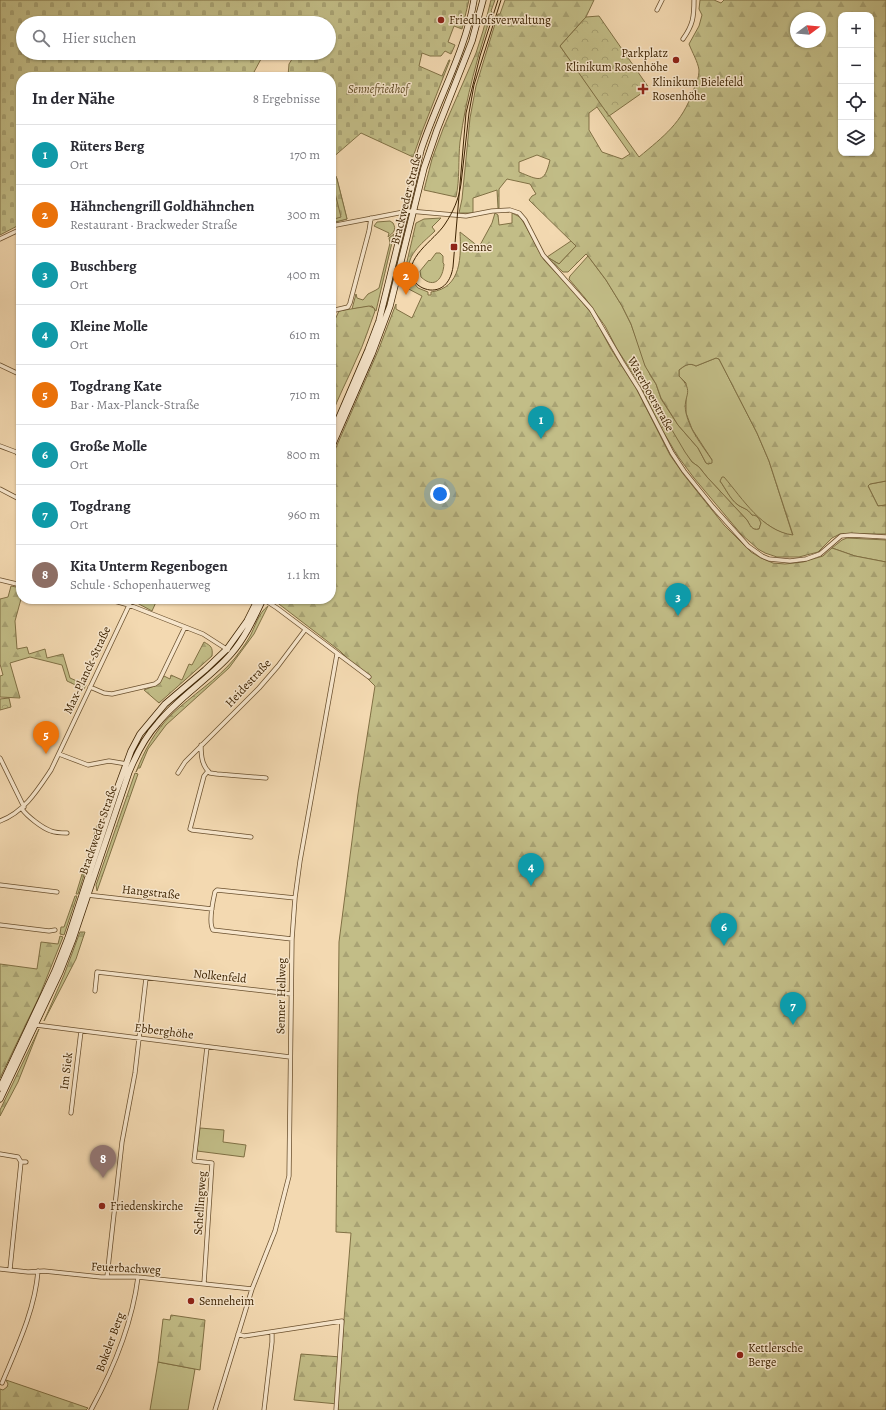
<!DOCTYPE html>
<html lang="de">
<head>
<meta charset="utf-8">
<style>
  :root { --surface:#fff; --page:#f7f7f7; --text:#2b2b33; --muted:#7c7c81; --line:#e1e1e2; --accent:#111827 }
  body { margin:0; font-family:Alegreya,serif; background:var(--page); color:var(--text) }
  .controls { position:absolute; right:12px; top:12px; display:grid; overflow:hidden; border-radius:8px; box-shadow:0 1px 3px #0004 }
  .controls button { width:36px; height:36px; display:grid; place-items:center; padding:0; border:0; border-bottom:1px solid var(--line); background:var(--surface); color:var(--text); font:20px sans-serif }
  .compass { position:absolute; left:790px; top:12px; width:36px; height:36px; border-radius:50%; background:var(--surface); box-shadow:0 1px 3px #0004; rotate:74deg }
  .you { position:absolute; left:440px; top:494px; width:14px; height:14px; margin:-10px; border:3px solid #fff; border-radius:50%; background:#1a73e8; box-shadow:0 0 0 6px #1a73e833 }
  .badge { display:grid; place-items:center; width:26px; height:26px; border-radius:50%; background:var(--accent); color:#fff; font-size:13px; font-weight:700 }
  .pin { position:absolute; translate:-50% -33px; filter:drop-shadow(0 1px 2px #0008) }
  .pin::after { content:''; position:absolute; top:21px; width:14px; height:12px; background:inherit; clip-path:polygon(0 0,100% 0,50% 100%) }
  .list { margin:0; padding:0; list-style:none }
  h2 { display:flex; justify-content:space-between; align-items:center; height:52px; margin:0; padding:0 16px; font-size:17px }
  h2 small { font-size:13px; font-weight:400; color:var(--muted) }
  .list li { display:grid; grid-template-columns:26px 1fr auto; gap:12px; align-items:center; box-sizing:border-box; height:60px; padding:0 16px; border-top:1px solid var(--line) }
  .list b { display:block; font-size:15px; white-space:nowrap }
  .list p { margin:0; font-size:13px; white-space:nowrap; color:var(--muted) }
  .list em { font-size:13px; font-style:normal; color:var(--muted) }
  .icon { flex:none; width:22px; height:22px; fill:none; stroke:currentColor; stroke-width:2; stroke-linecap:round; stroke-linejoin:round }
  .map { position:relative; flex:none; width:886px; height:1410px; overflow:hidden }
  .search { position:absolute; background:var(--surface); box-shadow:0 1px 3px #0004; left:16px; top:16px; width:320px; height:44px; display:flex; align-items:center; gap:10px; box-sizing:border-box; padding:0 14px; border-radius:22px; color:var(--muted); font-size:15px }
  .panel { position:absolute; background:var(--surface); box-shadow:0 1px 3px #0004; left:16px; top:72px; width:320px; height:532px; border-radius:16px }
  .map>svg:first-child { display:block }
  .green { fill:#c2bd87; stroke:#807044 }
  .forest { fill:url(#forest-firs); stroke:#807044; fill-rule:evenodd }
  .cemetery { fill:url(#cemetery-stones); stroke:#807044 }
  .park { fill:url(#park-crowns); stroke:#807044 }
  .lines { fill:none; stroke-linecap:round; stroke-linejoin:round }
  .stream { stroke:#7a7c6f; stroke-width:1.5 }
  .street-casing { stroke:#6a502e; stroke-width:5 }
  .secondary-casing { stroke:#3d2302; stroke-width:7 }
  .street { stroke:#f7e6cc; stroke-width:3.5 }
  .secondary { stroke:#f7e6cc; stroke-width:5.5 }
  .tram { stroke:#3d2302; stroke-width:1 }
  .poi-dot { fill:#8f2418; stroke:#f7e6cc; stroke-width:1.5 }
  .labels { text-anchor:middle; stroke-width:3; stroke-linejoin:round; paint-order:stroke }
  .poi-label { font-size:12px; fill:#3d2302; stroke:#f7e6cc; text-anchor:start }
  .park-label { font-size:12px; font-style:italic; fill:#5e4a23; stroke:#f7e6cc }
  .street-label { font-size:12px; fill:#3d2302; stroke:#f7e6cc }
</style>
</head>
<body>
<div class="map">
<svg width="886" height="1410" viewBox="0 0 886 1410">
  <defs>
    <pattern id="forest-firs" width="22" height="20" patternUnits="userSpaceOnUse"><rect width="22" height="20" fill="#c2bd87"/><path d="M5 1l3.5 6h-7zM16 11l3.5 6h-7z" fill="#a8a273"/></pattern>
    <pattern id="cemetery-stones" width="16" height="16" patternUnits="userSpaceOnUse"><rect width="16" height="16" fill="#c2bd87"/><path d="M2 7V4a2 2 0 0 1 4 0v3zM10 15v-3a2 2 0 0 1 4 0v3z" fill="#a8a273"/></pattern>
    <pattern id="park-crowns" width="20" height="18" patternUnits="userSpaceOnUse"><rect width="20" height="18" fill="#c2bd87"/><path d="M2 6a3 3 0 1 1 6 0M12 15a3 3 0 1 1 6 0" fill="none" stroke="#a8a273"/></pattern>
  </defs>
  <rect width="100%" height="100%" fill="#f3d9b1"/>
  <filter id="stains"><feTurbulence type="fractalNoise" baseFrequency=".005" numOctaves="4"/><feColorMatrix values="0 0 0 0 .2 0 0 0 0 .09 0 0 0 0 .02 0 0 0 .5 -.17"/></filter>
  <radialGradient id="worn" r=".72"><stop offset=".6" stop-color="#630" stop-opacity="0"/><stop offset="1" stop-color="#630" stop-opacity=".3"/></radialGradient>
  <!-- green -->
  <path class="green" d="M390 221 393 223C397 230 393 233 388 237L389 233 374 226 377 222Z
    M394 234 376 311 372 306 352 309 356 294 357 298 363 300 368 294 376 290 379 288 390 243 389 238Z
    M571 241 576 246 559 264 547 257Z
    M436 253H440L443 256V263L444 264C443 278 435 290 421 277L420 271 429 260 430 261Z
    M588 256 606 280 622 306 631 324 650 375 656 384 661 399 678 425 698 448 706 463 709 464 712 460 692 429 686 413V383L679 376V370C684 366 689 362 696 366L716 358 719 359 757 433 769 461 793 536C765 531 741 500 720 481 726 489 730 499 738 505 744 509 747 508 752 515 757 515 759 518 761 523L759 529C752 531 750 525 747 520L707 477 699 467 692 462 663 426 661 428 639 383 617 349 605 326 585 298 569 279 570 276Z
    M886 481V505L878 506 868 486 870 484Z
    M847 538 886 540V562L855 556 832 548 842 540Z
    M137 599H154L157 600 152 611 137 603Z
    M200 1128 224 1130 223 1142 246 1145 244 1157 197 1151Z
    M158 1362 195 1369 188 1410H150Z"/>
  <!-- forest -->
  <path class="forest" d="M491 0H495L491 11 492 12C478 55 466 97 460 142 458 160 460 179 456 197L424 190 432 159 443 129 476 53 483 31Z
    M505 0H594L586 17 560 46 639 157C664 136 682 123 693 91 696 84 699 78 699 70 698 62 692 52 689 44L699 26 702 15 699 9 700 0H714L721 3 724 0H886V481L870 484 868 486 878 506 886 505V534H840L832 538 818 552 799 557H777L765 553 758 549 741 534 694 478 677 455 661 428 664 426 672 430 685 452 692 462 699 467 707 477 747 520C750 525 752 531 759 529L761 523C759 518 757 515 752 515 747 508 744 509 738 505 730 499 726 489 720 481L722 477H724C743 499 762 531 793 535L769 461 757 433 719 359 716 358 696 366C689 362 684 366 679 370V376C696 393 682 395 686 413 690 431 702 445 712 460V463L708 464 706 463 698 448 678 425 661 398 656 384 645 366 631 324 622 306 606 280 588 256 586 254 568 272H563L547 257 559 264 576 246 529 200 532 196 536 194 530 184 507 179 499 189V208H498L497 190 473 198V213H459L462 199 470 118 476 86 498 14H500ZM841 15H871V153H841ZM796 18H820V42H796ZM597 107 630 154 622 159 602 152 589 130V113ZM537 155 550 160C544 185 539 180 519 172V162Z
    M331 165 337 179 347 219 331 223Z
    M495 213 498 215 499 225 512 223V213L520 217 524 223 544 260 573 291 592 314 611 349 637 390 670 455 684 475 724 525 751 552 761 558 773 563 785 564 803 562 823 556 832 548 855 556 886 562V1410H338V1404L294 1400 301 1354 341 1357 351 1233 336 1232 339 942 358 794 375 686 340 651 275 601 274 599H331V459L378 351 396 304V309L412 318 422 296 401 285 402 284 409 287 413 284V282L418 288 428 292V295H431V292C462 288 461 256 460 232L479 247 492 223Z
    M441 218 432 227 435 231C425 241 406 254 409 271H407L410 284 408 285 402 283 416 223 424 219Z
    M369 306 374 308 375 311C369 327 364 344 356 360 348 379 338 397 331 417V328L339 311Z
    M11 586 21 588V599L15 621 17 649 27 647 29 654 45 649 47 658 63 654 70 678 86 685 84 689 67 681 62 665 30 657 10 663 20 698 0 697V676L3 675 0 664V599L8 597Z
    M268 606 254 634 229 668 166 725 148 749 140 768H138L136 772C144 751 155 731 171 715 192 695 217 680 235 658 240 651 245 645 249 638 255 628 258 613 268 606Z
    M204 642C211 646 213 647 212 656L159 703 144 690 157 685 164 676 170 679 171 675 182 680 189 664 192 665Z
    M135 773 138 774 97 891 96 885Z
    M100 824 78 894H76L97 825Z
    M75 896H77L64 935 60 934 61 927H64Z
    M80 932H85L76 959 44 1021 64 975Z
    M60 936 63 937 39 997 0 1078V964L37 969 41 942 58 944Z
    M39 1029 18 1082 0 1116V1110Z
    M171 1315 205 1320 200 1370 158 1362 163 1319 170 1320Z
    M6 1380 88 1408 86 1410H0V1389L3 1390 7 1387 8 1384Z"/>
  <!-- cemetery -->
  <path class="cemetery" d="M0 0H469L462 29 454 26 448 42 455 45 451 54 445 51 441 56H430L422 53 419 66 442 76 449 60H450L423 129 413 157 361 133 331 159V77L288 76 289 64 294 56 289 53H329V23H23V53H256L261 59 254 72 263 77H21V224L0 235Z
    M331 165 337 179 347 219 331 223V220L341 217 335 193 331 194Z"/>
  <!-- park -->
  <path class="park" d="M599 16 649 88 609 116 560 46 586 17Z
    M9 698 11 707 0 710V699Z"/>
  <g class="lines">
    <!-- stream -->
    <path class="stream" d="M886 1410V1409"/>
    <!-- street casing -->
    <g class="street-casing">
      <path id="street" d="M657 10 662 0
        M683 39C693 25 694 17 694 0
        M331 226 409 211 466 216 492 211 510 210 519 213 525 220 543 255 591 309 622 362 639 389 672 453 684 471 713 507 748 546 762 556 769 559 790 561 806 559 820 554 841 536 851 535 886 537
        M0 239 21 229
        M331 311 348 307 350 303 369 231 371 218
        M0 365 21 375
        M0 446 16 452 21 457
        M0 489 21 500
        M0 580 21 585
        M18 585 21 574
        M107 599 129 605 203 634 228 650
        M263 599 277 608 369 677
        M90 687 104 693 112 694 155 684 159 681 185 627
        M201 745C201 756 202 766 210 773L217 774 266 778
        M59 754 88 765 109 761 127 764
        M0 758 24 807
        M208 771 204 776 190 829 192 830 251 837
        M178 773 185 762 259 688 278 666 305 630
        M22 809C27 816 42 828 51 831 56 833 62 833 67 833
        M0 821C24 812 37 791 51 770L132 599
        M0 885 57 892
        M87 895 212 909
        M0 925 49 931 55 930
        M292 939 213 930C208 922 213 901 215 892L217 890 295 898
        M95 991 97 972 291 994
        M36 1025 290 1057
        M71 1113 81 1031
        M0 1154 18 1157 21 1162
        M0 1269 28 1272 44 1271 101 1277H138L252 1289
        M10 1269 21 1162H26
        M107 1277 122 1142 135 1073 146 978
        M204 1283 212 1163 194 1161 207 1047
        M238 1334 244 1336 342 1321 336 1410
        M2 1383C17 1347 35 1310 38 1271
        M91 1410C114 1368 132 1325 138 1277
        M215 1410 252 1289 275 1231 289 1176 292 939 295 898 300 861 337 654
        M264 1410 272 1342V1332"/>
    </g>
    <!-- secondary casing -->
    <g class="secondary-casing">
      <path id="secondary" d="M331 436 368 350 379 321 421 150C437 101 466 50 474 0
        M331 448 372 354 390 306 424 168 437 130 472 41 483 0
        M0 1088 55 971 68 938 116 792 131 751 140 734 165 704 205 670 227 649 247 621 258 599
        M0 1099 60 972 73 939 129 772C136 755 145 737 158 723 179 697 209 679 231 654 245 638 254 618 263 599"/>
    </g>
    <!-- street -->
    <use href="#street" class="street"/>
    <!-- secondary -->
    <use href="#secondary" class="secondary"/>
    <!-- tram -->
    <path class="tram" d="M498 0 480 56 466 113 453 267C451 280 444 291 430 290 423 289 418 286 414 281 401 259 435 240 445 224 453 212 459 199 461 184L469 113 474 85 501 0"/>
  </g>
  <!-- markers -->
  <g class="poi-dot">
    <circle cx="441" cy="20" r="4"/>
    <circle cx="676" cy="60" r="4"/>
    <path d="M641 83h4v4h4v4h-4v4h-4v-4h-4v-4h4z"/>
    <rect x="450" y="243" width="8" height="8" rx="2"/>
    <circle cx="102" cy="1206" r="4"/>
    <circle cx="191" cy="1301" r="4"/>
    <circle cx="740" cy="1355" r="4"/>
  </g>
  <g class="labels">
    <!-- poi labels -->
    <g class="poi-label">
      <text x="449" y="24">Friedhofsverwaltung</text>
      <text x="668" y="57" text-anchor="end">Parkplatz<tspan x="668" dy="14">Klinikum Rosenhöhe</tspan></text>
      <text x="652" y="86">Klinikum Bielefeld<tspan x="652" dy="14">Rosenhöhe</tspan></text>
      <text x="462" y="251">Senne</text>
      <text x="110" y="1210">Friedenskirche</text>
      <text x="199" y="1305">Senneheim</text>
      <text x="748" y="1352">Kettlersche<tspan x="748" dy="14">Berge</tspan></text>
    </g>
    <!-- park labels -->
    <g class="park-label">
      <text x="378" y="93">Sennefriedhof</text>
    </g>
    <!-- street labels -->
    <g class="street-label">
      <text transform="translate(406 199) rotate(-76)" y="4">Brackweder Straße</text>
      <text transform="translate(651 394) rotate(61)" y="4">Waterboerstraße</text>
      <text transform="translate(87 670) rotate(-65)" y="4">Max-Planck-Straße</text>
      <text transform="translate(248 683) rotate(-47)" y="4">Heidestraße</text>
      <text transform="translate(98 830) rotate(-71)" y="4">Brackweder Straße</text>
      <text transform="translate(151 892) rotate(6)" y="4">Hangstraße</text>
      <text transform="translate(220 976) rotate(6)" y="4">Nolkenfeld</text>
      <text transform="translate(281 996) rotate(-89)" y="4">Senner Hellweg</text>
      <text transform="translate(164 1031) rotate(7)" y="4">Ebberghöhe</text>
      <text transform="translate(66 1071) rotate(-83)" y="4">Im Siek</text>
      <text transform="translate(200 1203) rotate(-86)" y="4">Schellingweg</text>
      <text transform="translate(126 1268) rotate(3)" y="4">Feuerbachweg</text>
      <text transform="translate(110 1342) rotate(-70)" y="4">Bokeler Berg</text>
    </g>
  </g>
  <rect width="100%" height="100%" filter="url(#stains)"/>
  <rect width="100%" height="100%" fill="url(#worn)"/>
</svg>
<div class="controls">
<button>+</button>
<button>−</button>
<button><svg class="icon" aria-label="locate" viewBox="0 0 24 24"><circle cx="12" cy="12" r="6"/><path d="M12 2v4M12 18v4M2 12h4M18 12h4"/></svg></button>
<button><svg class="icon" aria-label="layers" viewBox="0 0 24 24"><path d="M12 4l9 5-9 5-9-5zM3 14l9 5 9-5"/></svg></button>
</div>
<svg class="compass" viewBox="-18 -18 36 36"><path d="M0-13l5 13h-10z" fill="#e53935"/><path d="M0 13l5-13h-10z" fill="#7c7c81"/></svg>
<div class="you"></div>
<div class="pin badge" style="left:541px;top:439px;background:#0f9aa8">1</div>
<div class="pin badge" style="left:406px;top:295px;background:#e8710a">2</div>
<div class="pin badge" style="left:678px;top:616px;background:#0f9aa8">3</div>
<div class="pin badge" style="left:531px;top:886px;background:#0f9aa8">4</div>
<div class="pin badge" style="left:46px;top:754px;background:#e8710a">5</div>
<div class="pin badge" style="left:724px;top:946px;background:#0f9aa8">6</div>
<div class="pin badge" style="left:793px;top:1025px;background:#0f9aa8">7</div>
<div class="pin badge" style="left:103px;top:1178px;background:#8d6e63">8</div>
<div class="search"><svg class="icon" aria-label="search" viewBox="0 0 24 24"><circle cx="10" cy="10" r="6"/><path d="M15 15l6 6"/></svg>Hier suchen</div>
<section class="panel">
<h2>In der Nähe<small>8 Ergebnisse</small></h2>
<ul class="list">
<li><span class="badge" style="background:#0f9aa8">1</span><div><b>Rüters Berg</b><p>Ort</p></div><em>170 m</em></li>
<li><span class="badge" style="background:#e8710a">2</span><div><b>Hähnchengrill Goldhähnchen</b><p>Restaurant · Brackweder Straße</p></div><em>300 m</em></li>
<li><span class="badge" style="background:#0f9aa8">3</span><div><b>Buschberg</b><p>Ort</p></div><em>400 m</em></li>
<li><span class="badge" style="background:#0f9aa8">4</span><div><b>Kleine Molle</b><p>Ort</p></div><em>610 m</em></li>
<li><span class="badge" style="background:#e8710a">5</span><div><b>Togdrang Kate</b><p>Bar · Max-Planck-Straße</p></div><em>710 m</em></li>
<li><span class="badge" style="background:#0f9aa8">6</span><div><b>Große Molle</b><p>Ort</p></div><em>800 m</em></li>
<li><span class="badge" style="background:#0f9aa8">7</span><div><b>Togdrang</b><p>Ort</p></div><em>960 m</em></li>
<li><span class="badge" style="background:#8d6e63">8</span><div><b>Kita Unterm Regenbogen</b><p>Schule · Schopenhauerweg</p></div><em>1.1 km</em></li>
</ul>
</section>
</div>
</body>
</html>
